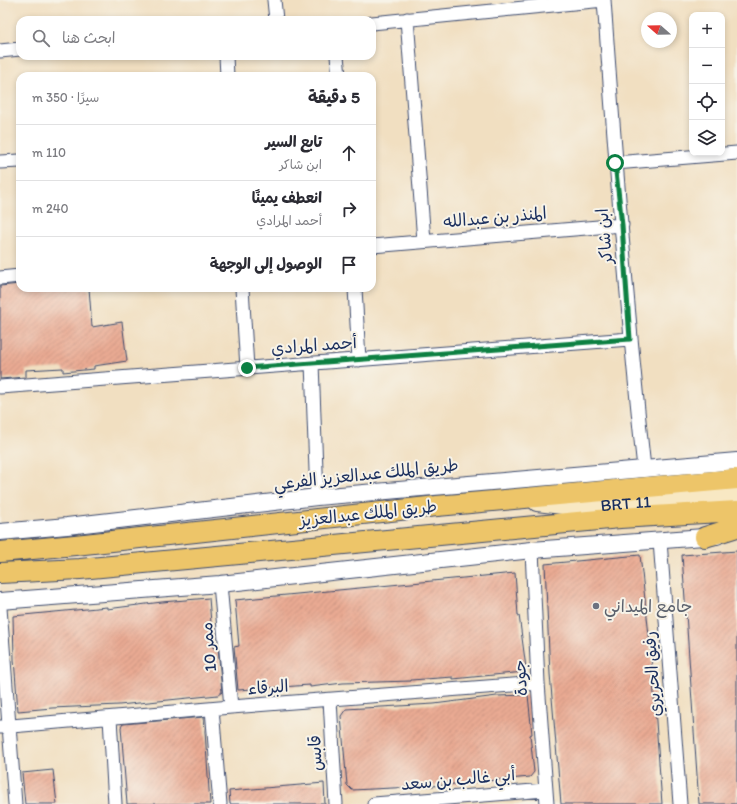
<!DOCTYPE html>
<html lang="ar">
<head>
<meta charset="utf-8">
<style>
  :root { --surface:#fff; --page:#f2f2f3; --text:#2b2b33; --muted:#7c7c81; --line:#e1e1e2 }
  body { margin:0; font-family:Itim,"Playpen Sans Arabic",sans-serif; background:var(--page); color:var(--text); direction:rtl }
  .controls { position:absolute; right:12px; top:12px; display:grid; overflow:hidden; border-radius:8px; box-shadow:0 2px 6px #0003 }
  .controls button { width:36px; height:36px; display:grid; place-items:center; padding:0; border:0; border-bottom:1px solid var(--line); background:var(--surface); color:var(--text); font:20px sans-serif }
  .compass { position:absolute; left:641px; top:12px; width:36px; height:36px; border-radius:50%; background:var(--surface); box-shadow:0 2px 6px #0003; rotate:290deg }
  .stop { position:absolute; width:12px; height:12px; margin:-9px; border:3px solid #0b8043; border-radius:50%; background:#fff }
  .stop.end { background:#0b8043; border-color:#fff; box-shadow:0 1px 4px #0008 }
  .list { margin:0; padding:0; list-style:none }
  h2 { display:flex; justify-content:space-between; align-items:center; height:52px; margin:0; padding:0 16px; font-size:17px }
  h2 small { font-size:13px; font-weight:400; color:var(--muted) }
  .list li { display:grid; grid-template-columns:26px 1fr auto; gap:12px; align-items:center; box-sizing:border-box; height:56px; padding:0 16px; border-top:1px solid var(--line) }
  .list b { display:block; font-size:15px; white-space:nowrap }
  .list p { margin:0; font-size:13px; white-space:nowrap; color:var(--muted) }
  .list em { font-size:13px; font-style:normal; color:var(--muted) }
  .icon { flex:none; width:22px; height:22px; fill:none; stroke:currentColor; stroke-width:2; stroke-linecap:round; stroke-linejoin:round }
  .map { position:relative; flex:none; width:737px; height:804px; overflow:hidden; direction:ltr }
  .search { position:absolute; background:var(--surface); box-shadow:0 2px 6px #0003; left:16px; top:16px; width:360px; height:44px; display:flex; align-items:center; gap:10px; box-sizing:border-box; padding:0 14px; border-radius:12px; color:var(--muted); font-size:15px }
  .panel { position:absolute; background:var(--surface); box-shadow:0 2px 6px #0003; left:16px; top:72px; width:360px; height:220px; border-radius:12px; direction:rtl }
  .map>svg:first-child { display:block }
  .building { fill:url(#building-hatch) }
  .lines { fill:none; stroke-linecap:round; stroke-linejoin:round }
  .minor-casing { stroke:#3b496d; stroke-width:15 }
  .tertiary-casing { stroke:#3b496d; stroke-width:18 }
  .secondary-casing { stroke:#3b496d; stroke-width:20 }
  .primary-casing { stroke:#3b496d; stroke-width:22 }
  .minor { stroke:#fff; stroke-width:13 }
  .tertiary { stroke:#fff; stroke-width:16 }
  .secondary { stroke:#f8e8c3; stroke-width:18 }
  .primary { stroke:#edc569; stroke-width:20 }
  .route { stroke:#0b8043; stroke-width:5 }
  .worship-dot { fill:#6b7280; stroke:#f7f3e8; stroke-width:1.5 }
  .labels { text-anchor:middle; stroke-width:4; stroke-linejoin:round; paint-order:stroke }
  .street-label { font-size:17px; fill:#1b2f5e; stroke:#f7f3e8 }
  .worship-label { font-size:17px; fill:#5b616d; stroke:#f7f3e8; text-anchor:start }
</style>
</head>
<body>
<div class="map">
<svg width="737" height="804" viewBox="0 0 737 804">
  <defs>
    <pattern id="building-hatch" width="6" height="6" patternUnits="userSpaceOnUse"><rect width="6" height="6" fill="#eaaa93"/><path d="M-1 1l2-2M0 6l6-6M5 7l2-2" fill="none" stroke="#bd8b7b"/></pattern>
  </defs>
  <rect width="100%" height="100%" fill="#f7f3e8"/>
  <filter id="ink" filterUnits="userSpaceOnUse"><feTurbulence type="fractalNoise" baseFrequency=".025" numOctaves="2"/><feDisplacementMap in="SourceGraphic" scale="8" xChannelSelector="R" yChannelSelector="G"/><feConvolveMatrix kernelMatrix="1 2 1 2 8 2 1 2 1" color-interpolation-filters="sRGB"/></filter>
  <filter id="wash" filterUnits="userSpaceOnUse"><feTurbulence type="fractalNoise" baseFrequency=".012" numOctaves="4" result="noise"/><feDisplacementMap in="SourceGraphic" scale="16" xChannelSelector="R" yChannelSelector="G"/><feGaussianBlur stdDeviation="0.9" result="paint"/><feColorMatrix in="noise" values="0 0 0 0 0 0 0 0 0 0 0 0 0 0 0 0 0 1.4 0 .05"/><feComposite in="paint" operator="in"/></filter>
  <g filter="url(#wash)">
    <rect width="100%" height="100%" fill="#f1dfc1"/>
    <g id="blocks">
      <!-- building -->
      <path class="building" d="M20 284V288H89L92 327 122 322 127 361 94 366V369L63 372V368L26 370V377L0 379V286Z
        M737 551V804H699L682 555Z
        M640 555 651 653 662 804H561L550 674 545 564Z
        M515 573 518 615H519L526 668 524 672 453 679V677L411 680V681L343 683 310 687V685L238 690 234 647 239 646 235 600Z
        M209 598 213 648 218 647 222 692 218 695 119 705 52 708 18 711 14 659 13 616 107 607V609L162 602Z
        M528 695 532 734 530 735 534 772 530 777 433 786 352 790 347 785 341 716 346 709 434 704 497 696Z
        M204 717 210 804H127L121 727 123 724Z
        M53 770 57 804H25L22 773Z
        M324 783 325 804H230L229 791Z"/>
    </g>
  </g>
  <g filter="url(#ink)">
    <use href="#blocks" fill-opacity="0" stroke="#3b496d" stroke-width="1"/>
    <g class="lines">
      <!-- minor casing -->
      <g class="minor-casing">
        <path id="minor" d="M274 0 276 20
          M407 19 424 241
          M372 23 604 0C615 156 627 312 644 468
          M0 51 20 49
          M226 56 227 76
          M337 56 339 76
          M0 162 20 161
          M615 163 737 153
          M372 246 622 225
          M0 278 20 276
          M242 288 247 368
          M355 288 359 360
          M312 363 317 497
          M0 387 630 339
          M660 541 680 804
          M532 550 538 683 547 804
          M220 584 231 707
          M0 608 15 804
          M330 700 336 804
          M212 709 220 804
          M110 718 115 804
          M0 727 231 707 538 683
          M374 804 545 790"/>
      </g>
      <!-- tertiary casing -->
      <g class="tertiary-casing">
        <path id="tertiary" d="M0 532 67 526 317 497 737 461
          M0 601 220 584 532 550 717 536"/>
      </g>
      <!-- secondary casing -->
      <g class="secondary-casing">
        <g id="secondary">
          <path id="s1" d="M537 502 571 506 603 505 737 494"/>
        </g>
      </g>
      <!-- primary casing -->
      <g class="primary-casing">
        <path id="primary" d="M705 537 737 527
          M0 552 75 545 437 506 737 479
          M0 573 80 569 620 518 737 511"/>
      </g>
      <!-- minor -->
      <use href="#minor" class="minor"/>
      <!-- tertiary -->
      <use href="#tertiary" class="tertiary"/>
      <!-- secondary -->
      <use href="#secondary" class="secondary"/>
      <!-- primary -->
      <use href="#primary" class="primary"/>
    </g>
  </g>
  <g class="lines" filter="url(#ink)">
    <!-- route -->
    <path class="route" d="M247 368 630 339 622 225 615 163"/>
  </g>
  <!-- markers -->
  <circle class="worship-dot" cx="596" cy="606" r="4"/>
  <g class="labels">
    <!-- street labels -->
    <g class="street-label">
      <text transform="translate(495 217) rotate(-5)" y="6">المنذر بن عبدالله</text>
      <text transform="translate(604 236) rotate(-95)" y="6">ابن شاكر</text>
      <text transform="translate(314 345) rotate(-4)" y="6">أحمد المرادي</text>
      <text transform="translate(366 474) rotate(-6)" y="6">طريق الملك عبدالعزيز الفرعي</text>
      <text dy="6" stroke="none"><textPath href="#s1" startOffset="89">BRT 11</textPath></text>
      <text transform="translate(368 513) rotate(-6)" y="6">طريق الملك عبدالعزيز</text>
      <text transform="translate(208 647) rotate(-95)" y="6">ممر 10</text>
      <text transform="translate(652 674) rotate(-94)" y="6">رفيق الحريري</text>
      <text transform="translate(520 678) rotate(-93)" y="6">جودة</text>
      <text transform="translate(268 687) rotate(-4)" y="6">البرقاء</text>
      <text transform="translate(315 753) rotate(-93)" y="6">قابس</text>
      <text transform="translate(458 779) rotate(-5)" y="6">أبي غالب بن سعد</text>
    </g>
    <!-- worship labels -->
    <g class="worship-label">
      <text x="604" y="612">جامع الميداني</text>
    </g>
  </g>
</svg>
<div class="controls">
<button>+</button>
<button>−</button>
<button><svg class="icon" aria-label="locate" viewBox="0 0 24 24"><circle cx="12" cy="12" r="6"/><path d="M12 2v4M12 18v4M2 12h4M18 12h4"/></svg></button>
<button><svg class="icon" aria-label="layers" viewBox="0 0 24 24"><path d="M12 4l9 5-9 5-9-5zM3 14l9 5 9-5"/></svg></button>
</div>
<svg class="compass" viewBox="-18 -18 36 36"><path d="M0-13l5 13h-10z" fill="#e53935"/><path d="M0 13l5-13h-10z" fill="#7c7c81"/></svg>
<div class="stop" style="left:615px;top:163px"></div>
<div class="stop end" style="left:247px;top:368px"></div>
<div class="search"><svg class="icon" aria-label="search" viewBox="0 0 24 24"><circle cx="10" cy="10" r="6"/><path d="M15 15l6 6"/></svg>ابحث هنا</div>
<section class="panel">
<h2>5 دقيقة<small>سيرًا · 350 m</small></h2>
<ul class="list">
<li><svg class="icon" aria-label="ahead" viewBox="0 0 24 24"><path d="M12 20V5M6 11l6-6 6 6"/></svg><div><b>تابع السير</b><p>ابن شاكر</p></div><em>110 m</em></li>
<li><svg class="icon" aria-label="right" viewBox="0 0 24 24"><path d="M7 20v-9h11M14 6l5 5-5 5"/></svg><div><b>انعطف يمينًا</b><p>أحمد المرادي</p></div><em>240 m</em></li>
<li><svg class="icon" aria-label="arrive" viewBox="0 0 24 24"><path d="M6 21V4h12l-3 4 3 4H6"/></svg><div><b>الوصول إلى الوجهة</b></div></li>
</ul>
</section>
</div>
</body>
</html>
